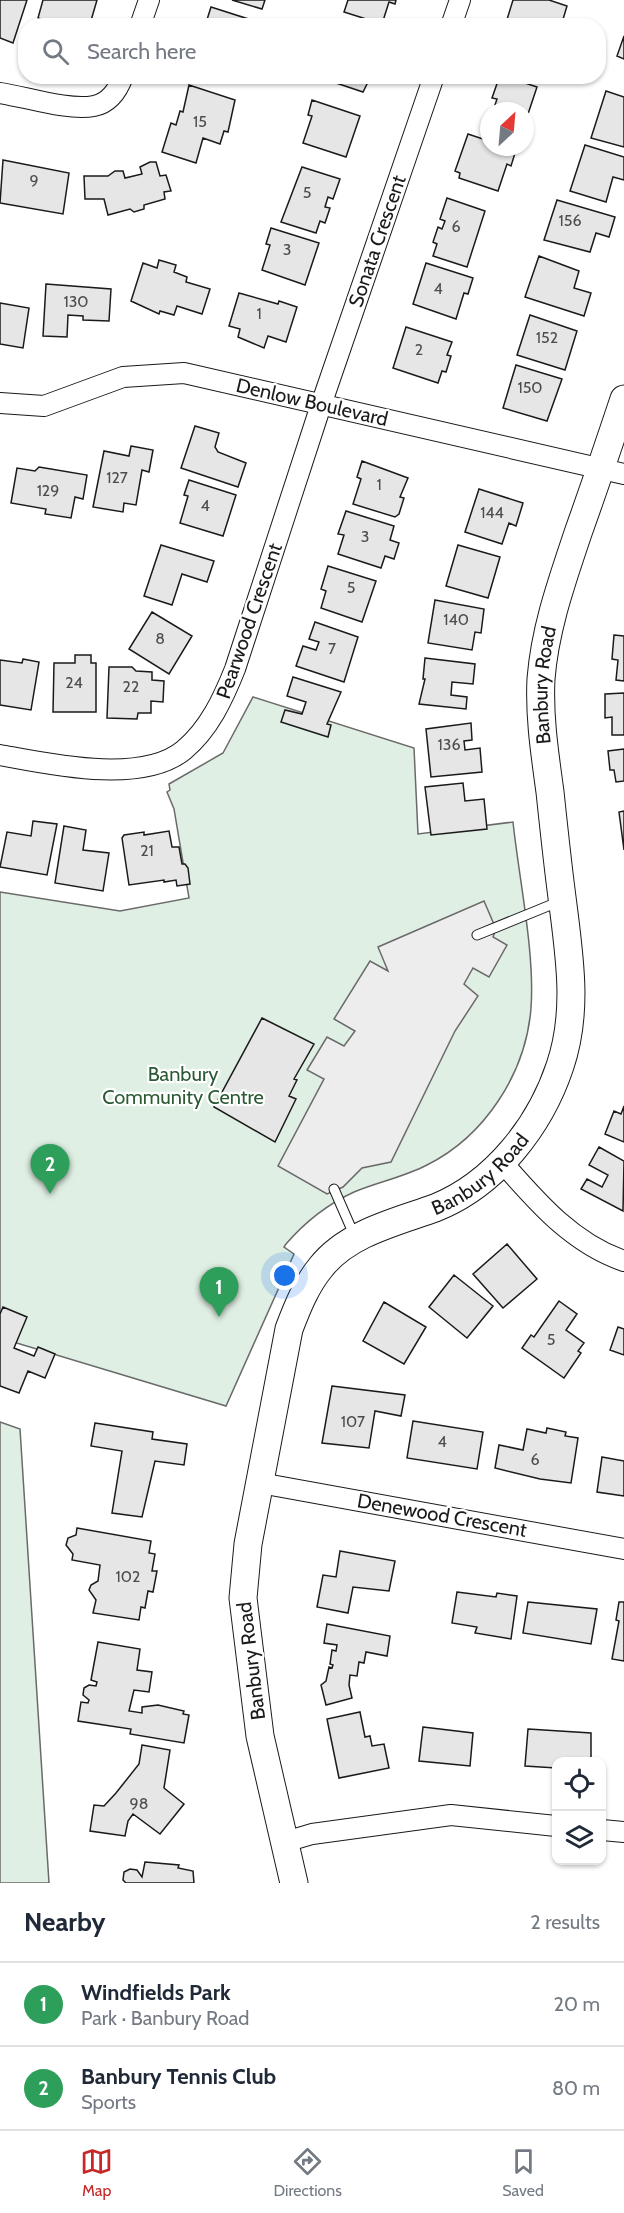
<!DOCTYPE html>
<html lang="en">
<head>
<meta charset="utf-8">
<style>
  :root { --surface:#fff; --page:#f6f6f7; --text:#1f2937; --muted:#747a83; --line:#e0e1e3; --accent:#c62828 }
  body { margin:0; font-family:Cabin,sans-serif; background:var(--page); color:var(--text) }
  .controls { position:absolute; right:18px; bottom:18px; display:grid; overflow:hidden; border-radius:12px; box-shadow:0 2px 4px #0004 }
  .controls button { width:54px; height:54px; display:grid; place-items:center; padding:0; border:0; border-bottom:2px solid var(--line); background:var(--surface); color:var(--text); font:30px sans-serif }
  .compass { position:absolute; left:480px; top:102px; width:54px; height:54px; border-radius:50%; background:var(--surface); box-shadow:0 2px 4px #0004; rotate:26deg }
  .you { position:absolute; left:285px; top:1276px; width:21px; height:21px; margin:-15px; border:4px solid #fff; border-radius:50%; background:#1a73e8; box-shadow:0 0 0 9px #1a73e833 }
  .badge { display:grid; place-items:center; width:39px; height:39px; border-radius:50%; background:var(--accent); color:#fff; font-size:20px; font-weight:700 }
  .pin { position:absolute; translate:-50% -50px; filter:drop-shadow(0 2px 3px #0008) }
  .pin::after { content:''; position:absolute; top:32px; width:21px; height:18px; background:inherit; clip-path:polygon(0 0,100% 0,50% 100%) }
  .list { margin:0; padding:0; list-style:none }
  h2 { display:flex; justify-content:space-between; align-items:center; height:78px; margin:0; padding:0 24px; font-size:26px }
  h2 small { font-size:20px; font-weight:400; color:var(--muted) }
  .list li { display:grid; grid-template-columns:39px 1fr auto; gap:18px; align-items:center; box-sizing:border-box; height:84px; padding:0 24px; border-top:2px solid var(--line) }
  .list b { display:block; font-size:22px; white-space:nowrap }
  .list p { margin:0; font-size:20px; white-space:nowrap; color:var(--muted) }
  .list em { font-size:20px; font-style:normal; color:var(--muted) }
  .icon { flex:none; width:33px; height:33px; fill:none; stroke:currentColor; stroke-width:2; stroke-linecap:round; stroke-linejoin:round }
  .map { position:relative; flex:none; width:624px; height:1883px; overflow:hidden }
  .search { position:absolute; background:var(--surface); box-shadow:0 2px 4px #0004; left:18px; right:18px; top:18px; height:66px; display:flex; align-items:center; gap:15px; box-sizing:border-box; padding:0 21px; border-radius:24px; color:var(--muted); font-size:22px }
  .sheet { height:246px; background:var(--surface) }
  nav { display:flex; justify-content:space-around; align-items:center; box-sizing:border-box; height:84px; border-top:2px solid var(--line); background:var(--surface); font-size:16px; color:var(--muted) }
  nav a { display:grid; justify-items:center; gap:3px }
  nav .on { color:var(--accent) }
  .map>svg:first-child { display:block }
  .green { fill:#e0efe3; stroke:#6a6a6a; stroke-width:1.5 }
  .parking { fill:#ededed; stroke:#6a6a6a; stroke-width:1.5 }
  .building { fill:#e6e6e6; stroke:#1a1a1a; stroke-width:1.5 }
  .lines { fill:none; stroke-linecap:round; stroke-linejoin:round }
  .lane-casing { stroke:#1a1a1a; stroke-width:11 }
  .street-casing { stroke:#1a1a1a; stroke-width:22 }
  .secondary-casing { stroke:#1a1a1a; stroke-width:29 }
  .lane { stroke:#fff; stroke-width:9 }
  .street { stroke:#fff; stroke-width:20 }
  .secondary { stroke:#fff; stroke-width:27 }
  .labels { text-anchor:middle; stroke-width:4.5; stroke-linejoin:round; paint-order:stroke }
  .number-label { font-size:16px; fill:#4d4d4d }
  .street-label { font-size:20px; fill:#1a1a1a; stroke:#fff }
  .park-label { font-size:20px; fill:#2b5a34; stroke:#fff }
</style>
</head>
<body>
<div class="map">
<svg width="624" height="1883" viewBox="0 0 624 1883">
  <rect width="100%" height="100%" fill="#fff"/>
  <!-- green -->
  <path class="green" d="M253 697 414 748 418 834 513 822C519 879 535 953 531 1008 526 1073 485 1136 427 1165 404 1177 378 1182 354 1192 328 1204 305 1222 286 1244L284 1247 294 1254 226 1406 0 1338V892L120 911 189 898 174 809 167 792 170 790 169 784 223 753Z
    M0 1422 20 1429 49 1883H0Z"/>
  <!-- parking -->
  <path class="parking" d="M484 901 496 929 493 937 507 945 489 977 473 968 464 984 478 996 455 1031 391 1162 362 1168 343 1187 327 1194 278 1166 324 1079 307 1070 327 1037 344 1046 355 1031 334 1019 370 961 388 971 378 947Z"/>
  <!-- building -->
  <path class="building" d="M0 0H27L13 43 0 38Z
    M43 0H97L90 24 39 26 41 19 38 18Z
    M232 0H265L262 9Z
    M348 0H396L395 4 389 2 382 24 344 12Z
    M513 0H549L567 6 561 26H505Z
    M211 7 261 23 260 26H205Z
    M624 36V59L617 56Z
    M371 76 363 92 318 77V76Z
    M504 76 537 87 525 123V111H493L497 99 492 98 499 78 503 79Z
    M189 85 235 100 228 132 224 131 220 144 203 138 196 163 162 152 171 123 176 125 180 111 183 112Z
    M606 91 624 97V147L591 138Z
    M312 100 360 116 346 157 303 143 312 116 308 115Z
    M468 134 489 141V147L516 150 511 166 507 164 498 191 459 178 460 173 455 171Z
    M585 145 624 157V180L613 177 606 202 570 191Z
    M3 160 69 173 63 214 0 203Z
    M150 162H156L160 176 166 175 171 191 164 192 165 199 144 205V209L134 212 130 209 108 215 104 199H85L84 176H108L115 171H123L125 178 142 174 140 167Z
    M302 167 340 179 333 199 328 197 325 207 330 208 325 223 320 221 316 233 281 222Z
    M447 198 485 211 467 267 433 256 437 244 433 242 438 227 442 229 445 221 440 219Z
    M557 200 615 217 609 237 596 233 590 252 544 240Z
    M271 228 319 243 305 285 262 270 270 245 266 244Z
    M539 256 579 271 574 288 591 293 584 316 525 297Z
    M159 260 176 265 174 272 187 277 186 282 210 289 202 314 177 306 174 315 160 311 159 314 131 301 143 263 157 268Z
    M426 263 473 278 468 294 464 293 456 319 413 304Z
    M46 284 111 289 109 321 83 320V316L68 315 67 337 43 336Z
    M239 293 278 304 279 301 297 307 286 342 268 336 264 348 238 337 240 329 229 326Z
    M0 303 29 308 23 348 0 344Z
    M530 315 577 331 565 370 517 355Z
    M406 327 452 342 447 355 451 356 446 372 442 371 438 383 393 368Z
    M516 365 562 379 547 421 503 408Z
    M195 426 219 433 215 447 218 452 246 463 238 487 181 468Z
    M131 446 153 450 149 472 142 470 136 505 124 503 123 512 93 507 104 451 129 456Z
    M362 461 408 478 400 497 404 498 399 514 395 517 353 504 361 479 357 477Z
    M39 467 87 475 83 499 75 497 71 518 45 514 46 509 11 503 17 468 35 471Z
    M189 480 236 495 223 536 180 523 188 496 184 495Z
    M479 489 523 503 516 526 509 523 502 544 465 532Z
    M346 511 394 526 390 540 399 543 394 559 385 556 381 568 338 554 344 535 338 534Z
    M161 545 214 561 207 582 182 574 172 605 144 596Z
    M458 545 500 557 488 598 446 586Z
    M328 566 376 581 362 622 321 608 326 591 321 589Z
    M435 600 484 609 481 633 475 632 472 650 428 643Z
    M152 612 192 636 169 674 129 649Z
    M315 622 358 637 344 682 296 666 303 646 316 650 319 642 309 639Z
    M614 635 624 636V681L616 680 618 660 612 659Z
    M75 655H91V663H96V712H53L54 663H75Z
    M425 658 475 664 473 684 452 682 451 695 467 697 466 709 419 704 425 679H423Z
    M23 659 39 662 31 710 0 705V660L22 663Z
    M109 667H132L136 671 152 672V680L164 681 163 702 151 701V713H138L137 719 107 718Z
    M293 677 341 692 327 724 331 725 328 737 281 722 285 710 302 714 306 702 287 696Z
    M624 693V735H612V717L605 718V694Z
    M471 723 472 740 464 741 465 750 480 748 482 772 431 777 426 729Z
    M624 749V781L616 782 614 770H610L608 751Z
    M463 783 465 801 484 799 487 829 431 835 425 787Z
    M624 811V850L619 812Z
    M33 821 57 824 47 875 0 867 7 832 31 836Z
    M64 826 86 830 83 850 109 853 103 891 55 883Z
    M169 831 172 847H179L182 864H185L188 868 190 884 177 886 176 880 164 882V880L129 885 122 838 124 835 144 832V835Z
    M262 1018 314 1044 294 1079 297 1080 289 1096 296 1099 275 1142 214 1107Z
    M624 1106V1142L605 1134 614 1111 621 1114Z
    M599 1147 624 1161 623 1211 581 1189 587 1179 602 1187 608 1175 589 1165Z
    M507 1244 537 1279 503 1308 473 1274Z
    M454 1275 493 1306 467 1338 429 1307Z
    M559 1301 577 1314 566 1330 584 1343 578 1351 581 1353 564 1378 522 1348 531 1335 534 1337Z
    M384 1302 426 1327 404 1364 363 1341Z
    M3 1307 27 1317 14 1348 34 1356 38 1347 55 1354 45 1378 28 1371 19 1393 0 1386V1314Z
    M618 1327 624 1329V1355L610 1350Z
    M332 1386 405 1395 401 1416 375 1411 369 1448 322 1443Z
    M413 1421 483 1432 477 1469 407 1458Z
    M95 1423 153 1432 152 1439 187 1444 184 1465 155 1461 142 1517 112 1513 122 1451 91 1446Z
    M547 1428 566 1432 565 1436 578 1438 571 1483 540 1479 495 1468 499 1445 523 1450 527 1429 546 1433Z
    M602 1457 624 1461V1496L597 1492Z
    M77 1528 151 1541 149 1553 155 1554 152 1571H157L153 1592 148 1591 145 1608 141 1607 139 1620 93 1613 96 1600 89 1590 91 1585 98 1581 100 1565 72 1560 73 1554 66 1545 68 1538 76 1535Z
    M340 1551 395 1561 389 1591 353 1587 348 1613 317 1607 323 1575 336 1577Z
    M457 1592 496 1597 497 1593 517 1596 511 1639 475 1633 477 1627 452 1623Z
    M528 1602 597 1609 591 1644 523 1633Z
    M619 1602H624V1661L612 1659 619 1621 616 1620Z
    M327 1624 390 1636 387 1656 366 1652 364 1663 359 1662 357 1676 350 1675 349 1685 352 1698 326 1705 321 1685 326 1681 329 1667 332 1668 333 1665 330 1664 332 1650 336 1651 337 1645 324 1643Z
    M98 1642 140 1649 137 1670 152 1672 149 1692 134 1690 129 1711 142 1713V1707L158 1705 184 1711 183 1714 189 1715 184 1743 130 1734 131 1729 78 1721 81 1702 88 1703 89 1700 83 1695 84 1688 89 1685 96 1686 97 1682 91 1680Z
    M360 1712 365 1737 370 1736 372 1746 384 1744 389 1768 339 1778 327 1719Z
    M423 1727 473 1733 470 1766 419 1761Z
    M528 1729 591 1733V1762H556V1768L525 1766Z
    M142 1745 170 1750 164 1788 184 1804 160 1834 133 1814 128 1821 125 1836 90 1831 94 1805 104 1806 116 1793 139 1764Z
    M145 1862 179 1865 178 1868 193 1871 194 1883H126L123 1880 124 1872 130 1869 137 1870 142 1877Z"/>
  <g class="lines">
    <!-- lane casing -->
    <g class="lane-casing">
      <path id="lane" d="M477 935 558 902
        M334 1189 355 1237"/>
    </g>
    <!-- street casing -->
    <g class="street-casing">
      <path id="street" d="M140 26 149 0
        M451 26 460 0
        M0 93C26 97 69 111 94 106 109 103 118 90 123 76
        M0 403 44 406 123 377 184 373 624 474
        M0 755C49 764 142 785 184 750 209 729 223 699 235 669L321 405 434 76
        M502 1162C537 1202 572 1243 624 1261
        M260 1483 624 1549
        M602 1830 624 1832
        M285 1842 312 1834 451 1815 556 1826"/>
    </g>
    <!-- secondary casing -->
    <g class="secondary-casing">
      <g id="secondary">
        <path id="s1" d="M294 1883 260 1736 243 1598 248 1544 289 1329C297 1308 306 1285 321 1267 348 1233 396 1222 435 1208 495 1184 540 1126 560 1066 578 1013 570 960 563 905 558 868 554 830 550 792 545 755 539 717 541 679 545 628 562 581 578 533 594 488 609 444 624 399"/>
      </g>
    </g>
    <!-- lane -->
    <use href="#lane" class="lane"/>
    <!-- street -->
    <use href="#street" class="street"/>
    <!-- secondary -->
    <use href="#secondary" class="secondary"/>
  </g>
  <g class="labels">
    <!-- number labels -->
    <g class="number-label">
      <text x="200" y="127">15</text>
      <text x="34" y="186">9</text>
      <text x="307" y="198">5</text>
      <text x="570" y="226">156</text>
      <text x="456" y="232">6</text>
      <text x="287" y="255">3</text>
      <text x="438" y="294">4</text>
      <text x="76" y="307">130</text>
      <text x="259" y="319">1</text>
      <text x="547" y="343">152</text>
      <text x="419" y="355">2</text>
      <text x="530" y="393">150</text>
      <text x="117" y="483">127</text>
      <text x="379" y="490">1</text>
      <text x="48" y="496">129</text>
      <text x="205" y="511">4</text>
      <text x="492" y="518">144</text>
      <text x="365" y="542">3</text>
      <text x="351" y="593">5</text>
      <text x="456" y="625">140</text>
      <text x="160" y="644">8</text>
      <text x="332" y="654">7</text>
      <text x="74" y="688">24</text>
      <text x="131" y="692">22</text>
      <text x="449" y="750">136</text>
      <text x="147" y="856">21</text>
      <text x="551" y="1345">5</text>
      <text x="353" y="1427">107</text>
      <text x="442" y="1447">4</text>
      <text x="535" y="1465">6</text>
      <text x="128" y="1582">102</text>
      <text x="139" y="1809">98</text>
    </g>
    <!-- street labels -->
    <g class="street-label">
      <text transform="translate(377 241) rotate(-71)" y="7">Sonata Crescent</text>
      <text transform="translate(312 402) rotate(13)" y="7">Denlow Boulevard</text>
      <text transform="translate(249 621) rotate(-71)" y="7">Pearwood Crescent</text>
      <text dy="7" stroke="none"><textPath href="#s1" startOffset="1342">Banbury Road</textPath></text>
      <text dy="7" stroke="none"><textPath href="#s1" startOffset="820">Banbury Road</textPath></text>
      <text transform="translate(442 1515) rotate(10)" y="7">Denewood Crescent</text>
      <text transform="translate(251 1661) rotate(-97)" y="7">Banbury Road</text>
    </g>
    <!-- park labels -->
    <g class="park-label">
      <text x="183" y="1081">Banbury<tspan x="183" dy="23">Community Centre</tspan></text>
    </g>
  </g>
</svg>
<div class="controls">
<button><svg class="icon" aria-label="locate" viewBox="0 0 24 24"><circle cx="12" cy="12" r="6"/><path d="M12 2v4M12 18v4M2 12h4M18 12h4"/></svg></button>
<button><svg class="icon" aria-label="layers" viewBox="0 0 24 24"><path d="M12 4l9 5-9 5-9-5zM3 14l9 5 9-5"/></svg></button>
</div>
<svg class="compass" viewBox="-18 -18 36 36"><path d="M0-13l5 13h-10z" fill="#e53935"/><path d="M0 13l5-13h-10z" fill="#747a83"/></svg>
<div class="you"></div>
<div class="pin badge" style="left:219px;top:1317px;background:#2e9e5b">1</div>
<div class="pin badge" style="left:50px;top:1194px;background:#2e9e5b">2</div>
<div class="search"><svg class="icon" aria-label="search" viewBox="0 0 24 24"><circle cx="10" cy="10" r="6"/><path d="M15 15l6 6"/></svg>Search here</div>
</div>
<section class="sheet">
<h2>Nearby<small>2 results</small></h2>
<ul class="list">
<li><span class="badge" style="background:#2e9e5b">1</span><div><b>Windfields Park</b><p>Park · Banbury Road</p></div><em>20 m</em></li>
<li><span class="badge" style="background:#2e9e5b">2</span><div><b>Banbury Tennis Club</b><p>Sports</p></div><em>80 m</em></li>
</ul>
</section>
<nav>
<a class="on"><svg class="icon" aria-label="map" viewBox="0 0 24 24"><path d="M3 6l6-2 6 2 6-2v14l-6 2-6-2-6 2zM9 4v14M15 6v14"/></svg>Map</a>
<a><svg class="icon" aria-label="directions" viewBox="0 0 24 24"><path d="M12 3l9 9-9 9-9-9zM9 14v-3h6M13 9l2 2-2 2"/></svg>Directions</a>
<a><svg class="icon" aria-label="saved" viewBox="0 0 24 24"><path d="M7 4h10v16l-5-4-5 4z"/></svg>Saved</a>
</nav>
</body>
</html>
